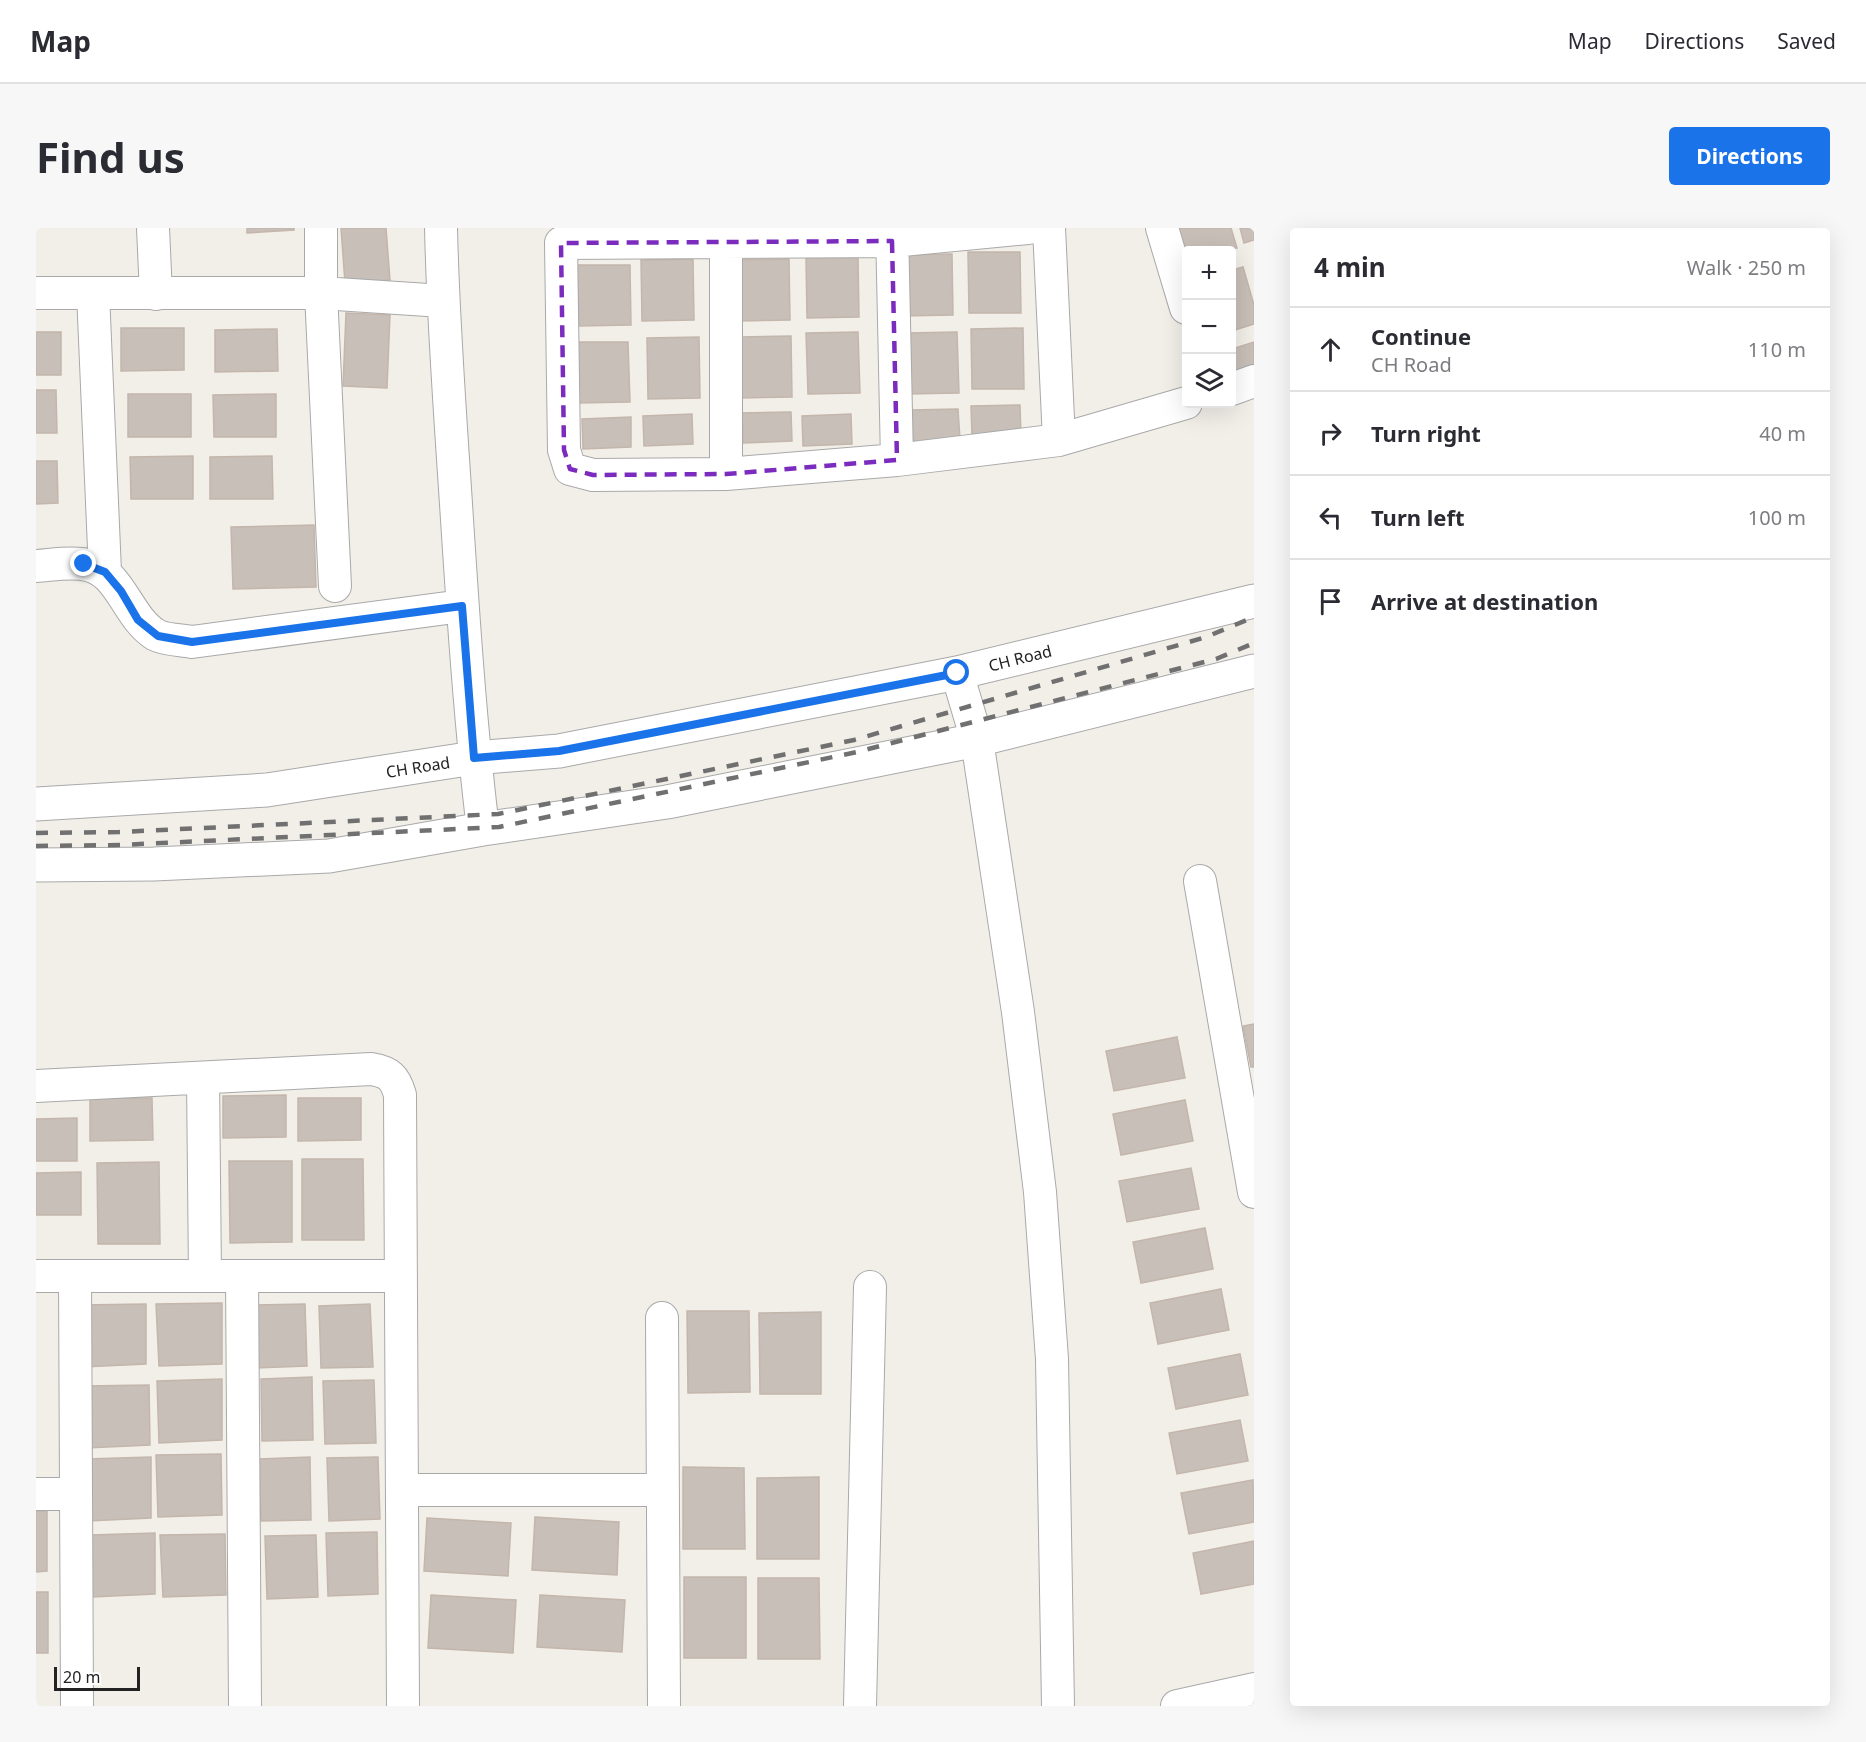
<!DOCTYPE html>
<html lang="en">
<head>
<meta charset="utf-8">
<style>
  :root { --surface:#fff; --page:#f7f7f7; --text:#2b2b33; --muted:#7c7c81; --line:#e1e1e2; --accent:#1a73e8 }
  body { margin:0; font-family:"Noto Sans",sans-serif; background:var(--page); color:var(--text) }
  .controls { position:absolute; right:18px; top:18px; display:grid; overflow:hidden; border-radius:6px; box-shadow:0 6px 24px #0002 }
  .controls button { width:54px; height:54px; display:grid; place-items:center; padding:0; border:0; border-bottom:2px solid var(--line); background:var(--surface); color:var(--text); font:30px sans-serif }
  .scale { position:absolute; left:18px; bottom:15px; width:86px; box-sizing:border-box; padding-left:6px; border:3px solid #222; border-top:0; font-size:16px; line-height:21px; white-space:nowrap; color:#222; -webkit-text-stroke:4px #fff; paint-order:stroke }
  .stop { position:absolute; width:18px; height:18px; margin:-14px; border:4px solid #1a73e8; border-radius:50%; background:#fff }
  .stop.end { background:#1a73e8; border-color:#fff; box-shadow:0 2px 6px #0008 }
  .list { margin:0; padding:0; list-style:none }
  h2 { display:flex; justify-content:space-between; align-items:center; height:78px; margin:0; padding:0 24px; font-size:26px }
  h2 small { font-size:20px; font-weight:400; color:var(--muted) }
  .list li { display:grid; grid-template-columns:39px 1fr auto; gap:18px; align-items:center; box-sizing:border-box; height:84px; padding:0 24px; border-top:2px solid var(--line) }
  .list b { display:block; font-size:22px; white-space:nowrap }
  .list p { margin:0; font-size:20px; white-space:nowrap; color:var(--muted) }
  .list em { font-size:20px; font-style:normal; color:var(--muted) }
  .icon { flex:none; width:33px; height:33px; fill:none; stroke:currentColor; stroke-width:2; stroke-linecap:round; stroke-linejoin:round }
  .map { position:relative; flex:none; width:1218px; height:1478px; overflow:hidden; border-radius:6px }
  header { display:flex; align-items:center; gap:36px; box-sizing:border-box; height:84px; padding:0 30px; background:var(--surface); border-bottom:2px solid var(--line) }
  header strong { font-size:28px }
  nav { display:flex; gap:33px; margin-inline-start:auto; font-size:21px }
  .intro { display:flex; align-items:center; justify-content:space-between; box-sizing:border-box; height:144px; padding:0 36px }
  h1 { margin:0; font-size:42px }
  .button { padding:15px 27px; border-radius:6px; background:var(--accent); color:#fff; font-size:21px; font-weight:700 }
  main { display:flex; gap:36px; padding:0 36px }
  aside { flex:1; background:var(--surface); border-radius:6px; box-shadow:0 6px 24px #0002 }
  .map>svg:first-child { display:block }
  .building { fill:#c7bfb8; stroke:#c4b6ab; stroke-width:1.5 }
  .lines { fill:none; stroke-linecap:round; stroke-linejoin:round }
  .minor-casing { stroke:#a9a9a9; stroke-width:34 }
  .tertiary-casing { stroke:#a9a9a9; stroke-width:35 }
  .minor { stroke:#fff; stroke-width:32 }
  .tertiary { stroke:#fff; stroke-width:33 }
  .rail { stroke:#707070; stroke-width:4.5; stroke-dasharray:12 12; stroke-linecap:butt }
  .route { stroke:#1a73e8; stroke-width:8 }
  .marked { fill:none; stroke:#7b2cbf; stroke-width:4.5; stroke-dasharray:12 8; stroke-linejoin:round }
  .labels { text-anchor:middle; stroke-width:6; stroke-linejoin:round; paint-order:stroke }
  .street-label { font-size:16px; fill:#222; stroke:#fff }
</style>
</head>
<body>
<header>
<strong>Map</strong>
<nav><a>Map</a><a>Directions</a><a>Saved</a></nav>
</header>
<div class="intro"><h1>Find us</h1><a class="button">Directions</a></div>
<main>
<div class="map">
<svg width="1218" height="1478" viewBox="0 0 1218 1478">
  <rect width="100%" height="100%" fill="#f2efe9"/>
  <!-- building -->
  <path class="building" d="M211 0H258V2L211 5Z
    M305 0H350L354 52 309 55Z
    M1138 0H1195L1201 20 1150 22V35Z
    M1204 0H1218V12L1208 15Z
    M932 24H984L985 85H933Z
    M916 26 917 87 865 88 864 27Z
    M770 29H822L823 89 771 90Z
    M657 31 658 92 606 93 605 32Z
    M753 31 754 92 702 93 700 32Z
    M541 37H594L595 97 543 98Z
    M1207 39 1218 77V96L1196 103V42Z
    M310 85 354 87 351 160 307 158Z
    M85 100H148V142L85 143Z
    M987 100 988 161H936L935 101Z
    M241 101 242 143 179 144V102Z
    M0 104H25V147H0Z
    M822 104 824 165 772 166 770 105Z
    M921 104 923 165 871 166 869 105Z
    M755 108 756 169 704 170 703 109Z
    M663 109 664 170 612 171 611 110Z
    M540 114H592L594 174 542 175Z
    M1218 114V145L1196 152V121Z
    M0 162H20L21 205H0Z
    M92 166H155V209H92Z
    M240 166V209H178L177 167Z
    M984 177 985 207 936 208 935 178Z
    M922 181 924 211 875 213 874 182Z
    M755 184 756 213 707 215 706 185Z
    M656 186 657 216 608 218 607 188Z
    M815 186 816 216 767 218 766 188Z
    M595 189V219L547 221 546 191Z
    M157 228V271H95L94 229Z
    M236 228 237 271H174V229Z
    M0 233H21L22 275 0 276Z
    M278 297 280 359 197 361 195 299Z
    M1218 796V839H1215L1207 798Z
    M1141 809 1149 850 1078 863 1070 823Z
    M250 867V909L187 910V868Z
    M54 870H116L117 912 54 913Z
    M262 870H325V912L262 913Z
    M1149 872 1157 913 1085 927 1077 886Z
    M41 890V933H0V891Z
    M266 931H327L328 1012H266Z
    M193 933H256V1014L194 1015Z
    M123 934 124 1016H62L61 935Z
    M1155 940 1163 981 1091 994 1083 953Z
    M45 944V987H0V945Z
    M1169 1000 1177 1041 1105 1055 1097 1014Z
    M1185 1061 1193 1102 1122 1116 1114 1075Z
    M186 1075V1136L123 1138 120 1076Z
    M110 1076V1136L47 1139 44 1077Z
    M269 1076 271 1138 220 1140 218 1077Z
    M334 1076 337 1139 285 1140 283 1078Z
    M651 1083H713L714 1164 652 1165Z
    M785 1084V1166H724L723 1085Z
    M1204 1126 1212 1167 1140 1181 1132 1140Z
    M276 1149 277 1212 226 1213 225 1151Z
    M186 1151V1212L123 1215 121 1153Z
    M338 1152 340 1215 289 1216 287 1153Z
    M113 1157 114 1217 50 1220 48 1158Z
    M1204 1192 1212 1233 1141 1246 1133 1205Z
    M185 1226 186 1287 122 1289 120 1227Z
    M115 1229V1290L52 1293 50 1231Z
    M274 1229 275 1292 225 1293 223 1231Z
    M342 1229 344 1291 293 1293 291 1230Z
    M647 1239 708 1240 709 1321H647Z
    M783 1249V1331H721V1250Z
    M1217 1252 1218 1294 1153 1306 1145 1265Z
    M0 1283H11V1343L0 1344Z
    M499 1289 583 1294 581 1347 496 1342Z
    M391 1290 475 1295 472 1348 388 1343Z
    M341 1304 342 1366 292 1368 290 1305Z
    M119 1305V1366L56 1369 54 1307Z
    M189 1306 190 1367 127 1369 124 1307Z
    M280 1307 282 1369 231 1371 229 1308Z
    M1218 1313V1356L1165 1366 1157 1325Z
    M648 1349H710V1430H648Z
    M722 1350H783L784 1431H722Z
    M0 1364H12V1425H0Z
    M395 1367 480 1372 477 1425 392 1420Z
    M504 1367 589 1372 586 1424 501 1419Z"/>
  <g class="lines">
    <!-- minor casing -->
    <g class="minor-casing">
      <path id="minor" d="M117 0 120 66
        M285 0V65L299 358
        M405 0C407 92 414 184 420 276 427 385 434 493 447 601
        M856 0 861 232
        M992 0 856 13 525 15 528 222 534 241 557 247 690 246 861 232 1023 212 1150 175
        M1013 0 1023 212
        M1126 0 1150 80
        M690 14V246
        M0 65H285L407 73
        M57 65 69 344
        M1196 161 1218 153
        M0 338C15 337 31 334 46 336 85 340 89 388 120 407 129 412 146 412 156 414L426 378
        M921 445 941 512 982 784 1004 964 1016 1131 1022 1478
        M1164 653 1218 964
        M167 850 169 1048
        M0 858 335 841C353 844 359 849 364 867L367 1478
        M0 1048H365
        M39 1048 41 1478
        M206 1048 209 1478
        M626 1090 628 1478
        M367 1262H627
        M0 1266H40
        M824 1478 834 1059
        M1141 1478 1218 1461"/>
    </g>
    <!-- tertiary casing -->
    <g class="tertiary-casing">
      <path id="tertiary" d="M0 576 231 562 438 530 523 523 921 445 1218 373
        M0 637 118 636 293 628 447 601 631 574 941 512 1218 443"/>
    </g>
    <!-- minor -->
    <use href="#minor" class="minor"/>
    <!-- tertiary -->
    <use href="#tertiary" class="tertiary"/>
    <!-- rail -->
    <path class="rail" d="M0 605 83 604 462 586 818 512 1170 409 1218 389
      M0 618 84 617 463 599 821 524 1180 431 1218 415"/>
  </g>
  <g class="lines">
    <!-- route -->
    <path class="route" d="M48 336 69 344 85 363 102 392 122 408 156 414 426 378 438 530 523 523 921 445"/>
  </g>
  <!-- marked area -->
  <path class="marked" d="M856 13 861 232 690 246 557 247 534 241 528 222 525 15Z"/>
  <g class="labels">
    <!-- street labels -->
    <g class="street-label">
      <text transform="translate(984 430) rotate(-14)" y="6">CH Road</text>
      <text transform="translate(382 539) rotate(-9)" y="6">CH Road</text>
    </g>
  </g>
</svg>
<div class="controls">
<button>+</button>
<button>−</button>
<button><svg class="icon" aria-label="layers" viewBox="0 0 24 24"><path d="M12 4l9 5-9 5-9-5zM3 14l9 5 9-5"/></svg></button>
</div>
<div class="scale">20 m</div>
<div class="stop" style="left:921px;top:445px"></div>
<div class="stop end" style="left:48px;top:336px"></div>
</div>
<aside>
<h2>4 min<small>Walk · 250 m</small></h2>
<ul class="list">
<li><svg class="icon" aria-label="ahead" viewBox="0 0 24 24"><path d="M12 20V5M6 11l6-6 6 6"/></svg><div><b>Continue</b><p>CH Road</p></div><em>110 m</em></li>
<li><svg class="icon" aria-label="right" viewBox="0 0 24 24"><path d="M7 20v-9h11M14 6l5 5-5 5"/></svg><div><b>Turn right</b></div><em>40 m</em></li>
<li><svg class="icon" aria-label="left" viewBox="0 0 24 24"><path d="M17 20v-9H6M10 6l-5 5 5 5"/></svg><div><b>Turn left</b></div><em>100 m</em></li>
<li><svg class="icon" aria-label="arrive" viewBox="0 0 24 24"><path d="M6 21V4h12l-3 4 3 4H6"/></svg><div><b>Arrive at destination</b></div></li>
</ul>
</aside>
</main>
</body>
</html>
